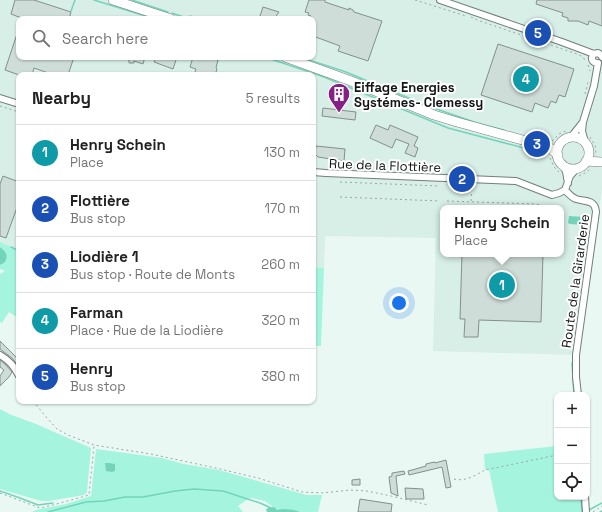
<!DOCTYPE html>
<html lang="en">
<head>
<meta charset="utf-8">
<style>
  :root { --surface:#fff; --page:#f6f6f6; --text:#222; --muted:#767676; --line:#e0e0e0; --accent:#861f86 }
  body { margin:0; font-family:"Space Grotesk",sans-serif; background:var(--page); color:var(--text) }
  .controls { position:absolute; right:12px; bottom:12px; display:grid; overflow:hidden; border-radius:8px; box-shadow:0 1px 3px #0004 }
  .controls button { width:36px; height:36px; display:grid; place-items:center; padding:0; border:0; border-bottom:1px solid var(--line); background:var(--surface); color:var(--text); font:20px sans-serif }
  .you { position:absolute; left:399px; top:303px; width:14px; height:14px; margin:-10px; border:3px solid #fff; border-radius:50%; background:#1a73e8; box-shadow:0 0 0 6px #1a73e833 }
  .badge { display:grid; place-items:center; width:26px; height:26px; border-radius:50%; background:var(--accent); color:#fff; font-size:13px; font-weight:700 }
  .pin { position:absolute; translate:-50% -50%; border:2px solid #fff; box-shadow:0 1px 4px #0006 }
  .popup { position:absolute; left:440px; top:205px; width:124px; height:52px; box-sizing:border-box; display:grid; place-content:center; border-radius:8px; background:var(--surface); filter:drop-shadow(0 1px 3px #0005); font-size:13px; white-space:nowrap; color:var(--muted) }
  .popup b { font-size:15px; color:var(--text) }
  .popup::after { content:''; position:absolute; left:50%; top:100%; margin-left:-8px; border:8px solid transparent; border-top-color:var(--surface) }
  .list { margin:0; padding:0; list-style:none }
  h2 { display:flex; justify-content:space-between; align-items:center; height:52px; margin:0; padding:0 16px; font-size:17px }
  h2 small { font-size:13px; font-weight:400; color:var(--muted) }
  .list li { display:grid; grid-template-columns:26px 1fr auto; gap:12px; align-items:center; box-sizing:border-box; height:56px; padding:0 16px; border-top:1px solid var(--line) }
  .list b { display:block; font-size:15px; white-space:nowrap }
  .list p { margin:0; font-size:13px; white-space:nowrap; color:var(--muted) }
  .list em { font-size:13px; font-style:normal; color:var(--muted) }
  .icon { flex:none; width:22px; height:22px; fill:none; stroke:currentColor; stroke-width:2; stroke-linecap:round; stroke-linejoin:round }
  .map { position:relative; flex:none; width:602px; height:512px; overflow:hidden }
  .search { position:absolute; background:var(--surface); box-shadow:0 1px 3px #0004; left:16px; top:16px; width:300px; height:44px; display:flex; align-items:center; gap:10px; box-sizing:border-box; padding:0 14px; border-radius:8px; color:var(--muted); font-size:15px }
  .panel { position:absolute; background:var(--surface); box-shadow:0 1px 3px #0004; left:16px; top:72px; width:300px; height:332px; border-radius:8px }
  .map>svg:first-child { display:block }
  .built { fill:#d7efe7; fill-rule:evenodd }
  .green { fill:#a5f5de }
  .water { fill:#73d4ba }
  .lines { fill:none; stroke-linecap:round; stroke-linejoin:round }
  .stream { stroke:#73d4ba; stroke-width:1.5 }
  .building { fill:#ceddd8; stroke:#83908c }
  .street-casing { stroke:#717f7a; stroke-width:8 }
  .secondary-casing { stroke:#717f7a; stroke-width:10 }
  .path { stroke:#9ba6a3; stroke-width:1; stroke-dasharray:2 3; stroke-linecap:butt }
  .street { stroke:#fff; stroke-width:6 }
  .secondary { stroke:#fff; stroke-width:9 }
  .labels { text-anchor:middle; stroke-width:4; stroke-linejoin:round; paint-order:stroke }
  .poi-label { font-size:13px; font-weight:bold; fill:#111614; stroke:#fff; text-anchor:start }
  .street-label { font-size:13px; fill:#111614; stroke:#fff }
</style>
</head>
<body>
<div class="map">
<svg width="602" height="512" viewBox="0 0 602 512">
  <rect width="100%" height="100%" fill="#e9f8f3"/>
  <!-- built -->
  <path class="built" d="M0 0H602V190L582 325 576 355 433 351 436 238 325 236 324 268 313 267V75H19V250L0 242ZM19 19H313V57H19ZM443 208H561V254H443Z"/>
  <!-- green -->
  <path class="green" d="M0 242 19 250V319L9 312 2 323 0 322V274L5 271 0 269V265H2V249L0 247Z
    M313 267 324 268 321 346H313Z
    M0 409 9 414 36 424 91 448 87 492 84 495 49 501H41L0 489Z
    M557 446V497H582L583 512H498L489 470H485L484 454Z
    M96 449 162 458 184 464 219 470 300 493 306 495H322L318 512H300L289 509 277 510 265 501 252 498 248 499 238 506 243 512H32L36 510 66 504 91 496Z"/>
  <!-- water -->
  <path class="water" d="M569 216 585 217 586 219V224L584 225 570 224 568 223Z
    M0 247C2 249 4 250 5 252 9 257 5 264 0 265Z
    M105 463H109L115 464V471L112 472 106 471Z
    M274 507 277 510C284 508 293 509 300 512H267L266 510 268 508Z"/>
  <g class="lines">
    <!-- stream -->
    <path class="stream" d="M94 0 155 19
      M132 0 168 12
      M71 11 75 0
      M172 13 189 19
      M190 16 199 19
      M265 57 324 77 448 128 539 152
      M300 57 346 72 428 106 477 123 504 130
      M11 247 19 251
      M572 363 574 395
      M0 491 20 498 38 505 53 503
      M581 497 582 512
      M589 510 602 503
      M48 512 86 502 104 501 125 497H143L175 491 194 489 223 491 260 503 271 508
      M600 512 602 511"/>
  </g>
  <!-- building -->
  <path class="building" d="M15 0H34L71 12 69 19H24L11 14Z
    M309 0H325V2L349 10V8L353 10 354 12 382 21 368 61 338 51 340 46 313 36V19H310L311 16 308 15 309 13 305 12Z
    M537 0H602V26L589 21 588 25 578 21H568V18L562 16 563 13 536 4Z
    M263 7 279 12 274 19H259Z
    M18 31H19V57H74L68 75H54L34 68 32 75H19L5 70Z
    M498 44 574 69 565 97 559 95 556 103 551 101 548 108 535 103 532 112 481 95Z
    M123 57H145L143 64 134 61V63H129V60L123 58Z
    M156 57H177L173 69 154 62Z
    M193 57H209L218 60 216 68 217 69 215 75H194L196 69 190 67Z
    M323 108 356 112 355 120 322 116Z
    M376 125 388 130 390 125 418 137 414 146 418 148 415 157 405 153 409 144 396 139 392 148 370 138Z
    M316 146 345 149 344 161 318 157 315 154Z
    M3 176 19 182V202L6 238 0 236V184Z
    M462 254H543L541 322 479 320 478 337H464L465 319H460Z
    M0 341 16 357 19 354V367L12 358 0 349Z
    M0 360 6 365 12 372 9 377 0 386V376L4 370 0 367Z
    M446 460 451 487 446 488 442 467 409 475 408 471 412 470 426 466V464L430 463 435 462V463Z
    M404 471 405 474 396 476 398 496 391 493 389 477 392 476V473Z
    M360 479V485H352V480Z
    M405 488 423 489 424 499H406Z
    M360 499 392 504 391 512H358Z"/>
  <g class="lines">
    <!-- street casing -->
    <g class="street-casing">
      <path id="street" d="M440 0 562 42 594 54 598 53 601 55 602 57
        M594 54C590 58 592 63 598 63
        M0 98 19 104
        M571 137 583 122
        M585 142 582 131 583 122 594 86 598 63
        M563 164 566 172 568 183
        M313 172 326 173 516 181 552 195 559 193 565 190 570 176 577 168
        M565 190C568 193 571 197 576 199 585 202 595 199 596 212L576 355V377L578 395
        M0 355C10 361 14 366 19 376
        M585 497 586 512"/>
    </g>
    <!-- secondary casing -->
    <g class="secondary-casing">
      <path id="secondary" d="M113 0 171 19
        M285 57 351 81 434 115 457 122 537 144 550 148 558 155
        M557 153a16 16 0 1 1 32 0a16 16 0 1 1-32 0Z
        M586 161 602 162"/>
    </g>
    <!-- path -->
    <path class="path" d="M415 0 466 16
      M471 17 477 20 577 54 583 57 586 62
      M588 65 590 71
      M585 94 588 82
      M0 106 19 112
      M552 153a21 21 0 1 1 42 0a21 21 0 1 1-42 0Z
      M590 137 595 145 596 154
      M552 141 559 134 568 130
      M550 158 554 167 559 172
      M579 176 585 173 590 169
      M340 182 439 186
      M340 197 440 201
      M447 201 535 204 541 205 543 208
      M471 201 472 186
      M33 401 47 418 57 429 68 435 94 445 151 454 220 469 258 478 302 492 321 493 351 490 367 491 391 496 428 505
      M454 479C465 482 476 475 485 470L557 455
      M0 493 40 508 53 505 89 495 94 446
      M593 512 602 506"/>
    <!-- street -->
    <use href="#street" class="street"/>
    <!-- secondary -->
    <use href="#secondary" class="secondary"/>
  </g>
  <!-- icons -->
  <defs>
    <g id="building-pin" transform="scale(1.15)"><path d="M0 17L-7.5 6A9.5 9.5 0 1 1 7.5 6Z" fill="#861f86" stroke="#fff"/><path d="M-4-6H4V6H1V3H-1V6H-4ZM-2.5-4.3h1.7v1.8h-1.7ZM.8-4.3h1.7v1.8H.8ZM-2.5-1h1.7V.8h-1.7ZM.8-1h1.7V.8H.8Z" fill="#fff"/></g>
  </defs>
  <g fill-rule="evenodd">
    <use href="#building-pin" x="339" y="94"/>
  </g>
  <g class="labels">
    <!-- poi labels -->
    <g class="poi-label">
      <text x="354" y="92">Eiffage Energies<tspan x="354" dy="15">Systémes- Clemessy</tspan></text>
    </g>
    <!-- street labels -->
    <g class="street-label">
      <text transform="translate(385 165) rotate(2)" y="5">Rue de la Flottière</text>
      <text transform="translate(575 281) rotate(-82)" y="5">Route de la Girarderie</text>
    </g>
  </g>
</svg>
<div class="controls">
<button>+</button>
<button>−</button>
<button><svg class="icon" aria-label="locate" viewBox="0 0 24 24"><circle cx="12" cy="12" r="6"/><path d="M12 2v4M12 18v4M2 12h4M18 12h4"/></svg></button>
</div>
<div class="you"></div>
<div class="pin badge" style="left:502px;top:285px;background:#0f9aa8">1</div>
<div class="popup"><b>Henry Schein</b>Place</div>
<div class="pin badge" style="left:462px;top:179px;background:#1a4fb4">2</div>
<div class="pin badge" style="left:537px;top:144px;background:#1a4fb4">3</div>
<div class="pin badge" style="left:526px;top:79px;background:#0f9aa8">4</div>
<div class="pin badge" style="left:538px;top:33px;background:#1a4fb4">5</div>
<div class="search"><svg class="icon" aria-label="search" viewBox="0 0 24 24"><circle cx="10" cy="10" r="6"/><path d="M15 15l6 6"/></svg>Search here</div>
<section class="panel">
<h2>Nearby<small>5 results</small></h2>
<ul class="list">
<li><span class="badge" style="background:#0f9aa8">1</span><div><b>Henry Schein</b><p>Place</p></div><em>130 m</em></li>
<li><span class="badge" style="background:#1a4fb4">2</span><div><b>Flottière</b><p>Bus stop</p></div><em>170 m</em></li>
<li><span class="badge" style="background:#1a4fb4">3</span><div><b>Liodière 1</b><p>Bus stop · Route de Monts</p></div><em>260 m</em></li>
<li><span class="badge" style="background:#0f9aa8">4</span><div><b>Farman</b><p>Place · Rue de la Liodière</p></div><em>320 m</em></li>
<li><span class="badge" style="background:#1a4fb4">5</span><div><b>Henry</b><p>Bus stop</p></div><em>380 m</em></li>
</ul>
</section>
</div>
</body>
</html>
